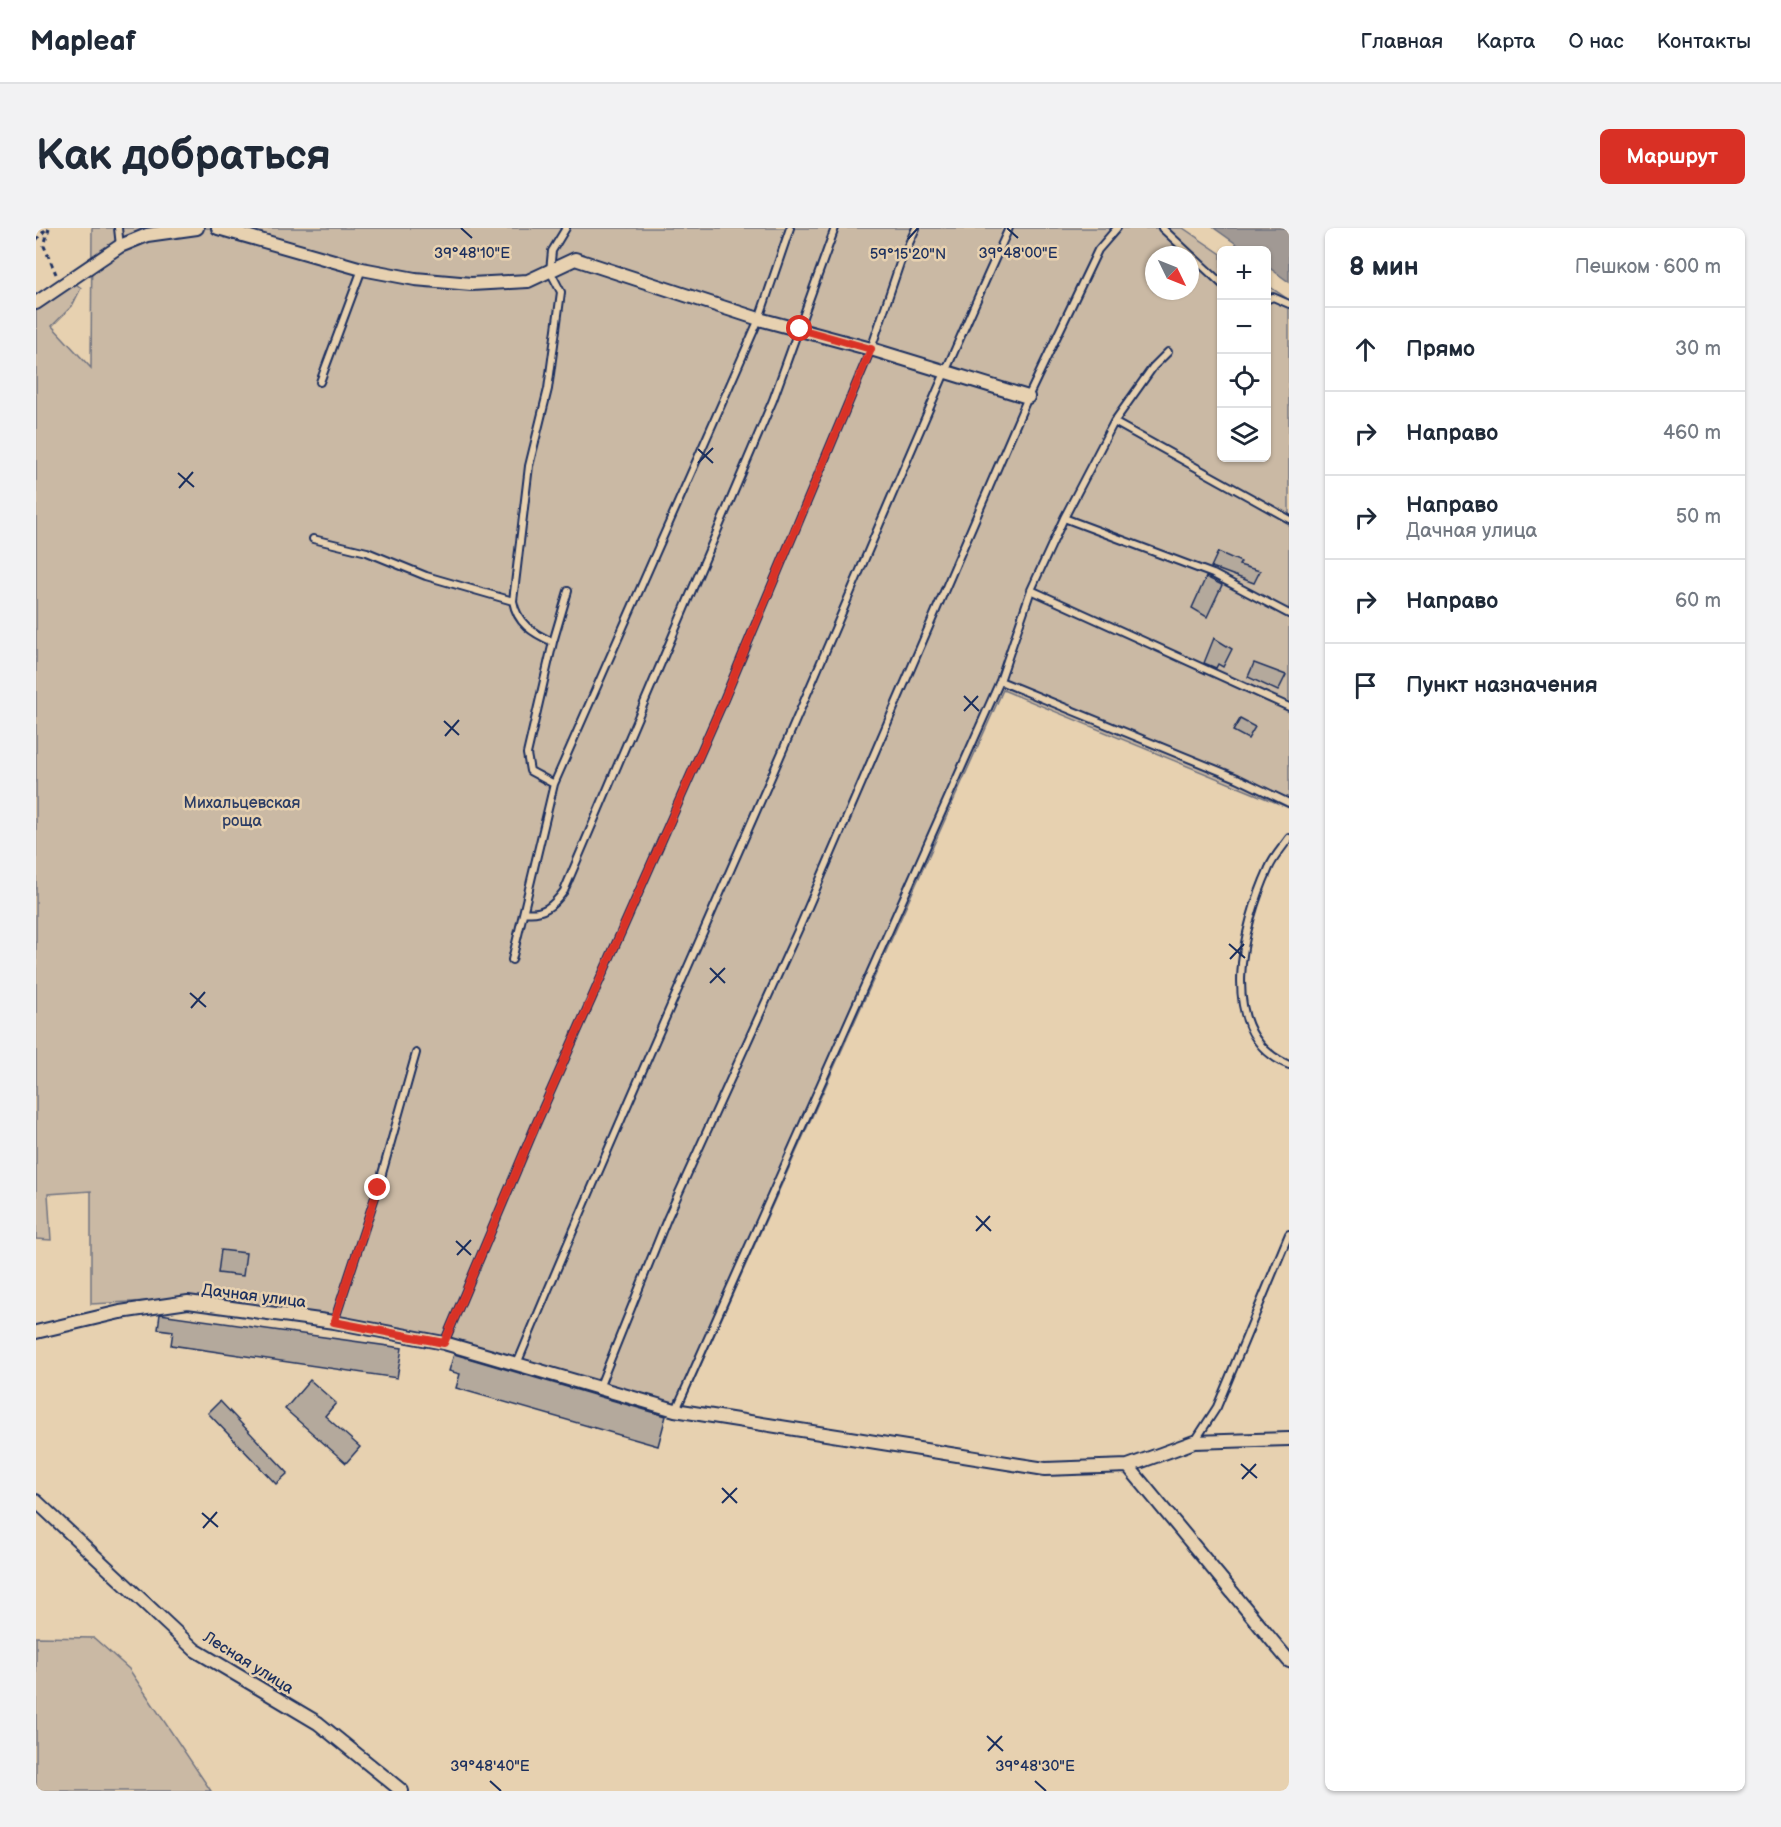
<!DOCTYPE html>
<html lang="ru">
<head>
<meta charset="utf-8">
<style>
  :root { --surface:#fff; --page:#f2f2f3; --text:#1f2937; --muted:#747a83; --line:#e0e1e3; --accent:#d93025 }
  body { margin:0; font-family:"Balsamiq Sans",sans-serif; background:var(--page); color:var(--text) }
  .controls { position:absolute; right:18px; top:18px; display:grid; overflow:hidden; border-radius:9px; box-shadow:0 2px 4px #0004 }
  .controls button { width:54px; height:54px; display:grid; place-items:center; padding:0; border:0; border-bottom:2px solid var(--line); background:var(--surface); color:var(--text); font:30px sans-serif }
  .compass { position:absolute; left:1109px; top:18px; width:54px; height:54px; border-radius:50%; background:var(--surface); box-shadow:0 2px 4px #0004; rotate:133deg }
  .stop { position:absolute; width:18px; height:18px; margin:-14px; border:4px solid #d93025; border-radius:50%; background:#fff }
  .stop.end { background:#d93025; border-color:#fff; box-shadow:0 2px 6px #0008 }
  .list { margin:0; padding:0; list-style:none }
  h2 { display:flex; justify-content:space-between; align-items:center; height:78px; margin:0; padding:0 24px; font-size:26px }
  h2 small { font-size:20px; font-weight:400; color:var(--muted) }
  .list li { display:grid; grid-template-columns:39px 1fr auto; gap:18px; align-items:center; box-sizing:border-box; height:84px; padding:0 24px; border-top:2px solid var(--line) }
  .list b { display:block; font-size:22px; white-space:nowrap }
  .list p { margin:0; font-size:20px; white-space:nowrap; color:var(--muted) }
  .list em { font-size:20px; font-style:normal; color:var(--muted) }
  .icon { flex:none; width:33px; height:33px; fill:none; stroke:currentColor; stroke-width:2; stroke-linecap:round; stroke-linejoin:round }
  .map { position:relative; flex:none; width:1253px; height:1563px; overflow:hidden; border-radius:9px }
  header { display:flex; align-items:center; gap:36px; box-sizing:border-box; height:84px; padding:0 30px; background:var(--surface); border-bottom:2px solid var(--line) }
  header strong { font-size:28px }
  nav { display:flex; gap:33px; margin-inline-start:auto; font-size:21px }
  .intro { display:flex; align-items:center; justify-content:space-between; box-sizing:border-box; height:144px; padding:0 36px }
  h1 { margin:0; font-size:42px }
  .button { padding:15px 27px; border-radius:9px; background:var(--accent); color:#fff; font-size:21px; font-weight:700 }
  main { display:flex; gap:36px; padding:0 36px }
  aside { flex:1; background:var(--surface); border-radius:9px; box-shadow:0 2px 4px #0004 }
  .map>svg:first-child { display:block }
  .green { fill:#cab9a4; stroke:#727481; stroke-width:1.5; fill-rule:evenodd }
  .water { fill:#a19994; stroke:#6b6f7e; stroke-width:1.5 }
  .building { fill:#b4a99c; stroke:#1b2f5e; stroke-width:1.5 }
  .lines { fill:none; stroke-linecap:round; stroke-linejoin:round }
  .service-casing { stroke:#1b2f5e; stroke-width:10 }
  .minor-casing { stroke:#1b2f5e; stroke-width:16 }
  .path { stroke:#1b2f5e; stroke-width:3; stroke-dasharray:4.5 4.5; stroke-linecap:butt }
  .service { stroke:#e7d1b0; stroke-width:6 }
  .minor { stroke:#e7d1b0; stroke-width:12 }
  .route { stroke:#d93025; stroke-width:8 }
  .ticks { fill:none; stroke:#1b2f5e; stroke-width:2 }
  .labels { text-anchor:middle; stroke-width:5; stroke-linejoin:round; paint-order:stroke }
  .park-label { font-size:16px; fill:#2c3d65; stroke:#e7d1b0 }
  .street-label { font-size:16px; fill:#1b2f5e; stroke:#e7d1b0 }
  .ticks-label { font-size:15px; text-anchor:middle; fill:#1b2f5e; stroke:#e7d1b0; stroke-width:5; stroke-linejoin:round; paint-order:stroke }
</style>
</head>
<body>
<header>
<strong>Mapleaf</strong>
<nav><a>Главная</a><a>Карта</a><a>О нас</a><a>Контакты</a></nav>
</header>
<div class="intro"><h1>Как добраться</h1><a class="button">Маршрут</a></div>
<main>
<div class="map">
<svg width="1253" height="1563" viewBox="0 0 1253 1563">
  <rect width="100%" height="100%" fill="#e7d1b0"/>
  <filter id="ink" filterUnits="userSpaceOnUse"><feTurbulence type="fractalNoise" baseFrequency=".0167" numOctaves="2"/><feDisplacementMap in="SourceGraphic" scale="12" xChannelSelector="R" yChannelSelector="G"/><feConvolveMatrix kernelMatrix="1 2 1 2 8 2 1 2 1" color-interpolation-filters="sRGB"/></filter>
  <g filter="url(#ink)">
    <!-- green -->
    <path class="green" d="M56 0H1147L1185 26 1186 230H1230L1231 57 1253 72V580L967 462 646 1179 408 1111 152 1071 55 1076V963L12 966 15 1012 0 1011V73L36 53 45 60 36 78 16 98 55 140ZM1118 27H1154V63H1118Z
      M0 1409 58 1410 93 1441 175 1563H0Z"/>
    <!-- water -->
    <path class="water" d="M1178 0H1253V54L1231 38 1230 22H1209Z"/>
    <!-- building -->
    <path class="building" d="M1182 324 1205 334 1203 337 1224 343 1218 355 1175 339Z
      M1170 349 1186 357 1171 389 1156 380Z
      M1178 410 1196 421 1187 439 1182 436 1180 440 1168 435Z
      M1218 435 1250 447 1242 463 1212 449Z
      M1204 491 1219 499 1212 511 1197 503Z
      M185 1022 210 1025 207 1048 182 1045Z
      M124 1086 366 1120 361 1150 135 1117 137 1103 122 1101Z
      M418 1126 630 1188 622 1218 420 1160 424 1146 413 1143Z
      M274 1152 300 1175 289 1188 324 1219 310 1235 249 1181Z
      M184 1173 252 1245 240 1256 172 1185Z"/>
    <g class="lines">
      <!-- service casing -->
      <g class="service-casing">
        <path id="service" d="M82 0 84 18
          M1126 0 1186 56
          M1230 72 1237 69 1253 76
          M284 154 326 41
          M1078 194 1253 291
          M1028 290 1177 346 1253 386
          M277 311 331 324 390 348 477 373
          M995 362 1253 479
          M517 414C496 405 481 395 477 373L493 238 512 161 525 64 514 43 516 23 530 0
          M964 453 1201 550 1253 575
          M518 556 494 543 491 526 517 414 532 363
          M1253 610C1246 620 1237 630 1233 640 1207 697 1178 806 1253 837
          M488 684C507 687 517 678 528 663L737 172 799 0
          M476 732 518 556 723 91 754 0
          M298 1094 342 960 380 825
          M408 1115 501 894 687 474 835 121 864 35 880 0
          M481 1136C565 933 655 733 743 531 820 354 893 176 973 0
          M563 1160 631 991 764 698 992 169 1062 22 1081 0
          M640 1182 964 453 995 362 1028 290 1078 194 1117 139 1132 124
          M1159 1213 1181 1179 1253 1006"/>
      </g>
      <!-- minor casing -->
      <g class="minor-casing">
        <path id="minor" d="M182 0 326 41 379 51 435 56 492 53 539 31 723 91 835 121 992 169
          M0 75 84 18 111 7 161 0
          M0 1104 84 1084 152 1074 298 1094 408 1115 639 1182 1009 1241 1092 1238 1158 1214 1253 1211
          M1092 1238 1253 1433
          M0 1273 159 1422 282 1495 366 1563"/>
      </g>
      <!-- path -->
      <path class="path" d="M13 0 8 18 20 46
        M0 12 11 0"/>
      <!-- service -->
      <use href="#service" class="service"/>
      <!-- minor -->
      <use href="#minor" class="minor"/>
    </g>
  </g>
  <g class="lines" filter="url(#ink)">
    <!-- route -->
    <path class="route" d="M342 960 298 1094 408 1115 501 894 687 474 835 121 764 101"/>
  </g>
  <!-- ticks -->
  <path class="ticks" d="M425 0 436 10M971 0 982 10M872 11 882 0M662 221 677 235M662 235 677 220M142 245 158 259M143 260 157 244M928 468 943 483M928 483 942 468M408 493 423 507M409 508 423 492M1193 716 1209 730M1194 731 1208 716M674 740 689 755M674 755 689 740M154 765 170 779M155 780 169 764M940 988 955 1003M940 1003 954 988M420 1013 435 1027M421 1027 435 1012M1205 1236 1221 1250M1206 1251 1220 1236M686 1260 701 1275M686 1275 701 1260M166 1285 182 1299M167 1300 181 1284M951 1508 967 1523M952 1523 966 1508M454 1553 465 1563M999 1553 1010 1563"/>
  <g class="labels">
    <!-- park labels -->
    <g class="park-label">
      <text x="206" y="580">Михальцевская<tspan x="206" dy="18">роща</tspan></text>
    </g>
    <!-- street labels -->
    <g class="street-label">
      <text transform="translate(218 1067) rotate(7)" y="6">Дачная улица</text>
      <text transform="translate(213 1434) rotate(32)" y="6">Лесная улица</text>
    </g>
  </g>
  <g class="ticks-label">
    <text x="436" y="30">39°48'10"E</text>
    <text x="982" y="30">39°48'00"E</text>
    <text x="872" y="31">59°15'20"N</text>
    <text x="454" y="1543">39°48'40"E</text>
    <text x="999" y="1543">39°48'30"E</text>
  </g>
</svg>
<div class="controls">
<button>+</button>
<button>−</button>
<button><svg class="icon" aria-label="locate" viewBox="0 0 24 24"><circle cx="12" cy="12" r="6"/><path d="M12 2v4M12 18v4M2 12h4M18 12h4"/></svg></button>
<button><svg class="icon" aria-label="layers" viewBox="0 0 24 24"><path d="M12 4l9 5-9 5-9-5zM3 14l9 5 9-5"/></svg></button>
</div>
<svg class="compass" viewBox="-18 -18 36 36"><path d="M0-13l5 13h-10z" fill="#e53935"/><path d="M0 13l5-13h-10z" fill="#747a83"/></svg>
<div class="stop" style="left:764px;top:101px"></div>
<div class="stop end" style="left:342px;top:960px"></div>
</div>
<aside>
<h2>8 мин<small>Пешком · 600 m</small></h2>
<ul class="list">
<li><svg class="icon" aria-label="ahead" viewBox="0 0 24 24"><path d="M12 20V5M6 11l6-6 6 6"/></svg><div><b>Прямо</b></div><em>30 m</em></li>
<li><svg class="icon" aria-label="right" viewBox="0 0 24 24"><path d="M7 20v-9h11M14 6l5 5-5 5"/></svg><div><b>Направо</b></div><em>460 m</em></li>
<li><svg class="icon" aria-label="right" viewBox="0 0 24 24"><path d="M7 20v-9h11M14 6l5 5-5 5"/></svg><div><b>Направо</b><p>Дачная улица</p></div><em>50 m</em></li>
<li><svg class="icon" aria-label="right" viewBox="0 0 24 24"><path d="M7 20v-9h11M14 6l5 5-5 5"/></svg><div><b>Направо</b></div><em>60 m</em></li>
<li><svg class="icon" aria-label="arrive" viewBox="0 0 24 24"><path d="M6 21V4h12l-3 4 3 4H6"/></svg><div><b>Пункт назначения</b></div></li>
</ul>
</aside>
</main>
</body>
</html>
